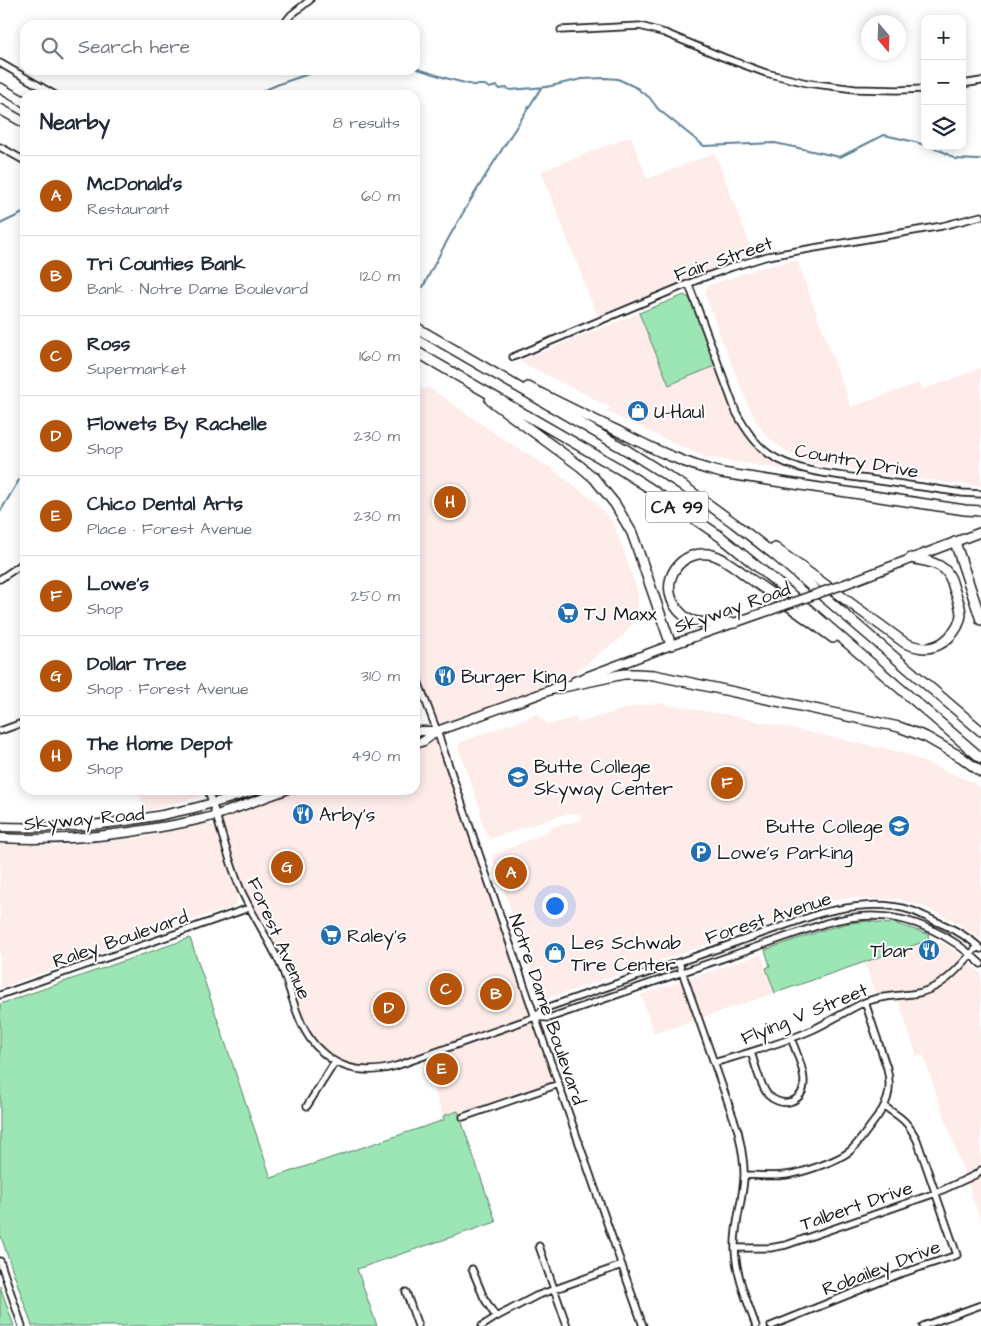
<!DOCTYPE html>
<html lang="en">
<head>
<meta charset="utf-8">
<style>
  :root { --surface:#fff; --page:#f6f6f7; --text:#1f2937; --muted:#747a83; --line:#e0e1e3; --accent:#b45309 }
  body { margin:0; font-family:"Architects Daughter",sans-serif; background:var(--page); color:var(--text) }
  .controls { position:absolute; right:15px; top:15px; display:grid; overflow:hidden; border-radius:10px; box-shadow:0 2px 12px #0003 }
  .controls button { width:45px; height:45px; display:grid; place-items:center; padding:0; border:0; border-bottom:1px solid var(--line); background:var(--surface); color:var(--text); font:25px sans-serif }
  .compass { position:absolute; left:861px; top:15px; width:45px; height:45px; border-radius:50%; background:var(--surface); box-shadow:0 2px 12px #0003; rotate:161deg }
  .you { position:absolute; left:554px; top:905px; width:18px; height:18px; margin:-12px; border:4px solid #fff; border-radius:50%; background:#1a73e8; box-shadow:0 0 0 8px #1a73e833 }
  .badge { display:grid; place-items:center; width:32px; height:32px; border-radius:50%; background:var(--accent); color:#fff; font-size:16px; font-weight:700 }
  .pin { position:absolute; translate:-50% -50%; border:2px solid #fff; box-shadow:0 1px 5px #0006 }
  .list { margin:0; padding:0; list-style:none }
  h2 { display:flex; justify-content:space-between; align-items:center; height:65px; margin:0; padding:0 20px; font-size:21px }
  h2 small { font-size:16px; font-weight:400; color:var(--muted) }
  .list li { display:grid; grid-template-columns:32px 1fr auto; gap:15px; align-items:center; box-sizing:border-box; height:80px; padding:0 20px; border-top:1px solid var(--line) }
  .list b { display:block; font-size:19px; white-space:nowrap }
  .list p { margin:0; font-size:16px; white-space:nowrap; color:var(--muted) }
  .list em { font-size:16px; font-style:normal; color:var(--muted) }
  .icon { flex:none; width:28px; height:28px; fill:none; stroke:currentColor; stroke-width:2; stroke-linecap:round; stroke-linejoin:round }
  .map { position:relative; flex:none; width:981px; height:1326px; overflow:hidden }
  .search { position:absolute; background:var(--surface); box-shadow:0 2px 12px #0003; left:20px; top:20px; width:400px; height:55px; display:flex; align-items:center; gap:12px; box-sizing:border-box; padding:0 18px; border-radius:15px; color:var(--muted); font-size:19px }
  .panel { position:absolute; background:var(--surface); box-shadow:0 2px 12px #0003; left:20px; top:90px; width:400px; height:705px; border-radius:15px }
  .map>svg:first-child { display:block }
  .built { fill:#feecea }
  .green { fill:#9ce5b4; stroke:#5c8068 }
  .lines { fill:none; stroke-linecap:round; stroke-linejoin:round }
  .stream { stroke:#5d8096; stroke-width:2 }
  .minor-casing { stroke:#1c1c1c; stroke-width:9 }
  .major-casing { stroke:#1c1c1c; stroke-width:11 }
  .highway-casing { stroke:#1c1c1c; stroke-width:12 }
  .minor { stroke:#fff; stroke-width:5.5 }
  .major { stroke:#fff; stroke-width:8 }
  .highway { stroke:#fff; stroke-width:9 }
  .major-bridge-casing { stroke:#1c1c1c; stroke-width:11; stroke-linecap:butt }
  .major-bridge { stroke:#fff; stroke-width:8 }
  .labels { text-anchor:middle; stroke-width:4; stroke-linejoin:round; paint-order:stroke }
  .shield { fill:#fff; stroke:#606060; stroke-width:1 }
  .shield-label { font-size:18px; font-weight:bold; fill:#1c1c1c }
  .street-label { font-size:19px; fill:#1c1c1c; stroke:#fff }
  .poi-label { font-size:19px; fill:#1c1c1c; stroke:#fff; text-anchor:start }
</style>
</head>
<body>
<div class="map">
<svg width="981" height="1326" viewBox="0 0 981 1326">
  <rect width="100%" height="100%" fill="#fff"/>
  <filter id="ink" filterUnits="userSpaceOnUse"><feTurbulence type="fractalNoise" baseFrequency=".02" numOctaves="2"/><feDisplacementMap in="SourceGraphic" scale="10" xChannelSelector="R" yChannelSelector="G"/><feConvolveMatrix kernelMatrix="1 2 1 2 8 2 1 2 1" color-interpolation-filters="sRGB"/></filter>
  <g filter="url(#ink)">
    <!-- built -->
    <path class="built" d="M631 136 647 179 715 153 753 253 597 316 541 171Z
      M797 260 851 407 919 383 922 390 981 368V486L918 479 812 464 793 456 771 440 766 435 758 425 747 403 722 340 705 294 706 289 710 285 760 268Z
      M639 313 669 385 715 366 734 414 745 432 759 448 784 469 704 457 605 411 612 408 519 361Z
      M429 387 501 438 551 468 596 502 613 523 622 546 638 593V603L636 618 624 635 554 689 438 732 559 1084 460 1118 458 1111 443 1116 423 1057 372 1071 335 1062 308 1037 281 966 249 908 216 815 286 790H415V744L437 731 415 673V392Z
      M415 694 422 713V717L420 720 415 722Z
      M657 703 724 714 901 752 974 783 981 788V940L958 923 923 906 899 899H860L852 897 833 901 827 904 546 999 541 998 539 996 532 971 492 855 541 835 555 826 582 820 579 812 559 816 490 839 487 835 482 823 480 808 458 747 461 742 537 714 548 725 576 717 578 723 635 706Z
      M138 790H202V791L199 797 150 810H145Z
      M204 824 212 825 216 831 237 894V903L233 907 184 923 0 988V844L52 846 138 838Z
      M934 938 957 952 981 974V1222L923 1055 917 1057 897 996 877 999 865 963Z
      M761 954 775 993 654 1034 641 995Z"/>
    <!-- green -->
    <path class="green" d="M684 295 689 298 693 305 717 365 669 385 639 313Z
      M868 921 889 924 891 922 928 934 929 940 775 993 766 968 770 966 765 950 826 929 849 923Z
      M190 938 271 1178 444 1120 443 1116 458 1111 496 1222 357 1269 377 1326H32L0 1234V1004Z
      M0 1286 14 1326H0Z"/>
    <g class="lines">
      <!-- stream -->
      <path class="stream" d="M415 68 449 79 473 85H485L489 88 497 86 500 89 507 88 510 90 546 87 582 79 605 78 618 79 639 89 640 91 649 97 658 109 704 146 775 143 840 157 884 135 911 141 925 145
        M254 95 279 84 320 70
        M928 146 944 152 955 159 978 160 981 159
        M0 224 25 212
        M423 287C457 217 500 153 541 88
        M23 471 25 467
        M0 512 19 480"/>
      <!-- minor casing -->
      <g class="minor-casing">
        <path id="minor" d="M283 25 291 15 310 0
          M561 30 640 26 665 33 725 58 766 73 807 83 855 89 898 90 925 89
          M0 63 55 95
          M962 84 981 81
          M0 147 25 161
          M689 285 736 412C744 427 755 444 769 454 795 472 836 475 868 479 899 484 931 488 962 493L981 494
          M513 357 702 278 732 267 768 256 942 226 981 216
          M0 579 25 562
          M415 673 437 731 535 1017 643 1326
          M0 731 25 722
          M208 790C219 822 227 856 240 888 252 915 269 939 281 966 293 994 297 1030 321 1051 342 1071 368 1074 396 1066L535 1017 546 1008 821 913C850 906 883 901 913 911 921 914 928 918 935 921 952 928 968 936 981 949
          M679 963 738 1131C741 1146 745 1162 744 1177 743 1201 734 1224 735 1249 736 1275 747 1301 756 1326
          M0 995 249 908
          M535 1017 549 1018 826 923C841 919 856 916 871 916 913 916 951 935 981 964
          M751 1052C755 1064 760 1085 768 1095 773 1100 782 1104 789 1102 818 1094 797 1055 791 1038
          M714 1063C747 1053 781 1044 812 1030 829 1022 846 1011 863 1003 878 996 896 996 912 994 941 991 959 968 978 946
          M307 1106 335 1062
          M463 1117 559 1084
          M744 1175C758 1175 773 1177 786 1175 802 1173 838 1161 850 1151 859 1143 865 1133 872 1124 887 1105 893 1093 887 1068L865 1002
          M539 1246 567 1326
          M735 1248H770L786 1245 936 1193 975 1175 981 1170
          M0 1261 22 1326
          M472 1269 484 1298 496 1317
          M406 1292 418 1326
          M482 1326 496 1317 536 1296 622 1265
          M771 1326 897 1275 957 1255 917 1140C908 1122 902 1118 885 1107
          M923 1326 981 1305"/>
      </g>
      <!-- major casing -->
      <g class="major-casing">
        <path id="major" d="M845 584 981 532
          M575 681 671 645 771 610
          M415 733 420 731H437
          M415 744 424 741 437 731 559 687
          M0 827C89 830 171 819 256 790
          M0 838C54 841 108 837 161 827 180 824 199 820 217 815 240 807 263 798 286 790"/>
      </g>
      <!-- highway casing -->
      <g class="highway-casing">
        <path id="highway" d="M0 88 25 102
          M0 109 25 123
          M415 327 628 451 682 485 734 523 776 556 981 731
          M415 351 618 468 648 487 721 537 780 585 981 758
          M528 387C558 402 588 417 618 431 653 449 684 464 722 473L965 510 981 511
          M490 400 580 466 594 478 615 504 632 533 671 645
          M955 542 981 620
          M775 548 905 643C912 646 919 648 927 648 943 647 959 631 961 615 961 606 957 597 954 589 952 582 950 574 944 569 935 561 922 561 911 558
          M735 623C722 622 702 625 690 620 685 618 682 614 678 610 656 583 680 547 713 555 725 558 741 572 752 580 779 599 806 618 833 638
          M554 689 624 674H636L654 675 899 727 926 737 961 757 981 772"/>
      </g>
      <!-- minor -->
      <use href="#minor" class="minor"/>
      <!-- major -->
      <use href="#major" class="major"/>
      <!-- highway -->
      <use href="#highway" class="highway"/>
      <!-- major-bridge casing -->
      <g class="major-bridge-casing">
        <path id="major-bridge" d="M771 610 845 584"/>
      </g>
      <!-- major-bridge -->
      <use href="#major-bridge" class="major-bridge"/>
    </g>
  </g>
  <!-- icons -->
  <defs>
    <g id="shop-disc" transform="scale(1.125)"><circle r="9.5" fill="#1f6fb2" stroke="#fff"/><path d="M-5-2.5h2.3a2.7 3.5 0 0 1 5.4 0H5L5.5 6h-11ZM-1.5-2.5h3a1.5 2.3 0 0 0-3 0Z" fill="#fff"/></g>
    <g id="supermarket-disc" transform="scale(1.125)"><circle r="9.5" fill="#1f6fb2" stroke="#fff"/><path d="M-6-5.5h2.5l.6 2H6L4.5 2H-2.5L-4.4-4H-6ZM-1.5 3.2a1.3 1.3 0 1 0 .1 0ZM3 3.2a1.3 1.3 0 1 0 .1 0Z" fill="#fff"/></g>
    <g id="restaurant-disc" transform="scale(1.125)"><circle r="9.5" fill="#1f6fb2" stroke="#fff"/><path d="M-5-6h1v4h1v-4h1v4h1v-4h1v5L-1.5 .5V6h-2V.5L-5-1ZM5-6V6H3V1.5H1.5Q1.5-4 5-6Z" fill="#fff"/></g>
    <g id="university-disc" transform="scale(1.125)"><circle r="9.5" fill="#1f6fb2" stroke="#fff"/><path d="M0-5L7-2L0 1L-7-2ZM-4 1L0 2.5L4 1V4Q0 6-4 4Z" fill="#fff"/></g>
    <g id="parking-disc" transform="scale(1.125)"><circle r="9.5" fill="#1f6fb2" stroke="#fff"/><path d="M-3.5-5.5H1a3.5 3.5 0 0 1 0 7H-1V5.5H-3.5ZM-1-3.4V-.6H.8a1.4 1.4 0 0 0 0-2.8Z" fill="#fff"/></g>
  </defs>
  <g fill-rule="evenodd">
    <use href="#shop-disc" x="638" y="411"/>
    <use href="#supermarket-disc" x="568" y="613"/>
    <use href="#restaurant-disc" x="445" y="676"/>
    <use href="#university-disc" x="518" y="777"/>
    <use href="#restaurant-disc" x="303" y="814"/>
    <use href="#university-disc" x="899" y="826"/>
    <use href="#parking-disc" x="701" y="852"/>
    <use href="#supermarket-disc" x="331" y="935"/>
    <use href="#restaurant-disc" x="929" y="950"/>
    <use href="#shop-disc" x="555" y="953"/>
  </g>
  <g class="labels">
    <!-- shield labels -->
    <rect class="shield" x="646" y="491.5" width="62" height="31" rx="4"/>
    <g class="shield-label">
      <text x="677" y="513">CA 99</text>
    </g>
    <!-- street labels -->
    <g class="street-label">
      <text transform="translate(723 258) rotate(-19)" y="7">Fair Street</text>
      <text transform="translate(857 460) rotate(10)" y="7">Country Drive</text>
      <text transform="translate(732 607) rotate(-19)" y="7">Skyway Road</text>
      <text transform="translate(84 818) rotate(-5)" y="7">Skyway Road</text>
      <text transform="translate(768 917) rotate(-18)" y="7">Forest Avenue</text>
      <text transform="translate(120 938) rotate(-19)" y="7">Raley Boulevard</text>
      <text transform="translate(280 938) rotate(66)" y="7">Forest Avenue</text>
      <text transform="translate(548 1009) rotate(71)" y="7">Notre Dame Boulevard</text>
      <text transform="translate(804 1013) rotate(-22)" y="7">Flying V Street</text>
      <text transform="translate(856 1205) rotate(-19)" y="7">Talbert Drive</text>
      <text transform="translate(881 1267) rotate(-21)" y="7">Robailey Drive</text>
    </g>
    <!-- poi labels -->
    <g class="poi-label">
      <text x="654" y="418">U-Haul</text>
      <text x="584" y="620">TJ Maxx</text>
      <text x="461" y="683">Burger King</text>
      <text x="534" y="773">Butte College<tspan x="534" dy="22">Skyway Center</tspan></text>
      <text x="319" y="821">Arby's</text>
      <text x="883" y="833" text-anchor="end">Butte College</text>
      <text x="717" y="859">Lowe's Parking</text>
      <text x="347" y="942">Raley's</text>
      <text x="571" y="949">Les Schwab<tspan x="571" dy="22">Tire Center</tspan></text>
      <text x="913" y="957" text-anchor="end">Tbar</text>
    </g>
  </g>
</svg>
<div class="controls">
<button>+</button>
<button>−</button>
<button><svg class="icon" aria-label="layers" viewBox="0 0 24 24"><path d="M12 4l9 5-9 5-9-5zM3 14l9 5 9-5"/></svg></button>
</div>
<svg class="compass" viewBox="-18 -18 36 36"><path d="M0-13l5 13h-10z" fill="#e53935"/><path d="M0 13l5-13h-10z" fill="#747a83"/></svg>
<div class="you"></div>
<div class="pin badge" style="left:511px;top:873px">A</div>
<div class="pin badge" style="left:496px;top:994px">B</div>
<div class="pin badge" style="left:446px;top:989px">C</div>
<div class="pin badge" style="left:389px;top:1008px">D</div>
<div class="pin badge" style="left:442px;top:1069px">E</div>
<div class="pin badge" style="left:727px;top:783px">F</div>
<div class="pin badge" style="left:287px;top:867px">G</div>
<div class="pin badge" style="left:450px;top:502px">H</div>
<div class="search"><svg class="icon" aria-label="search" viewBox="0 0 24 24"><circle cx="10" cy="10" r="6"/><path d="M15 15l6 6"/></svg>Search here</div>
<section class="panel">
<h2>Nearby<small>8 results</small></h2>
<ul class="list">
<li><span class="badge">A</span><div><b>McDonald's</b><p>Restaurant</p></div><em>60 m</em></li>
<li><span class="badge">B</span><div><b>Tri Counties Bank</b><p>Bank · Notre Dame Boulevard</p></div><em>120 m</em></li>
<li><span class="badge">C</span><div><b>Ross</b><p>Supermarket</p></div><em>160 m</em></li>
<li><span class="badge">D</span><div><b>Flowets By Rachelle</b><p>Shop</p></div><em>230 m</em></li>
<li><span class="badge">E</span><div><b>Chico Dental Arts</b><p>Place · Forest Avenue</p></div><em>230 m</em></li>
<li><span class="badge">F</span><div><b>Lowe's</b><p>Shop</p></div><em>250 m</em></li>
<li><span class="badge">G</span><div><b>Dollar Tree</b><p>Shop · Forest Avenue</p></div><em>310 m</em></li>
<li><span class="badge">H</span><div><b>The Home Depot</b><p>Shop</p></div><em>490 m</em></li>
</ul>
</section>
</div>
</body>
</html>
